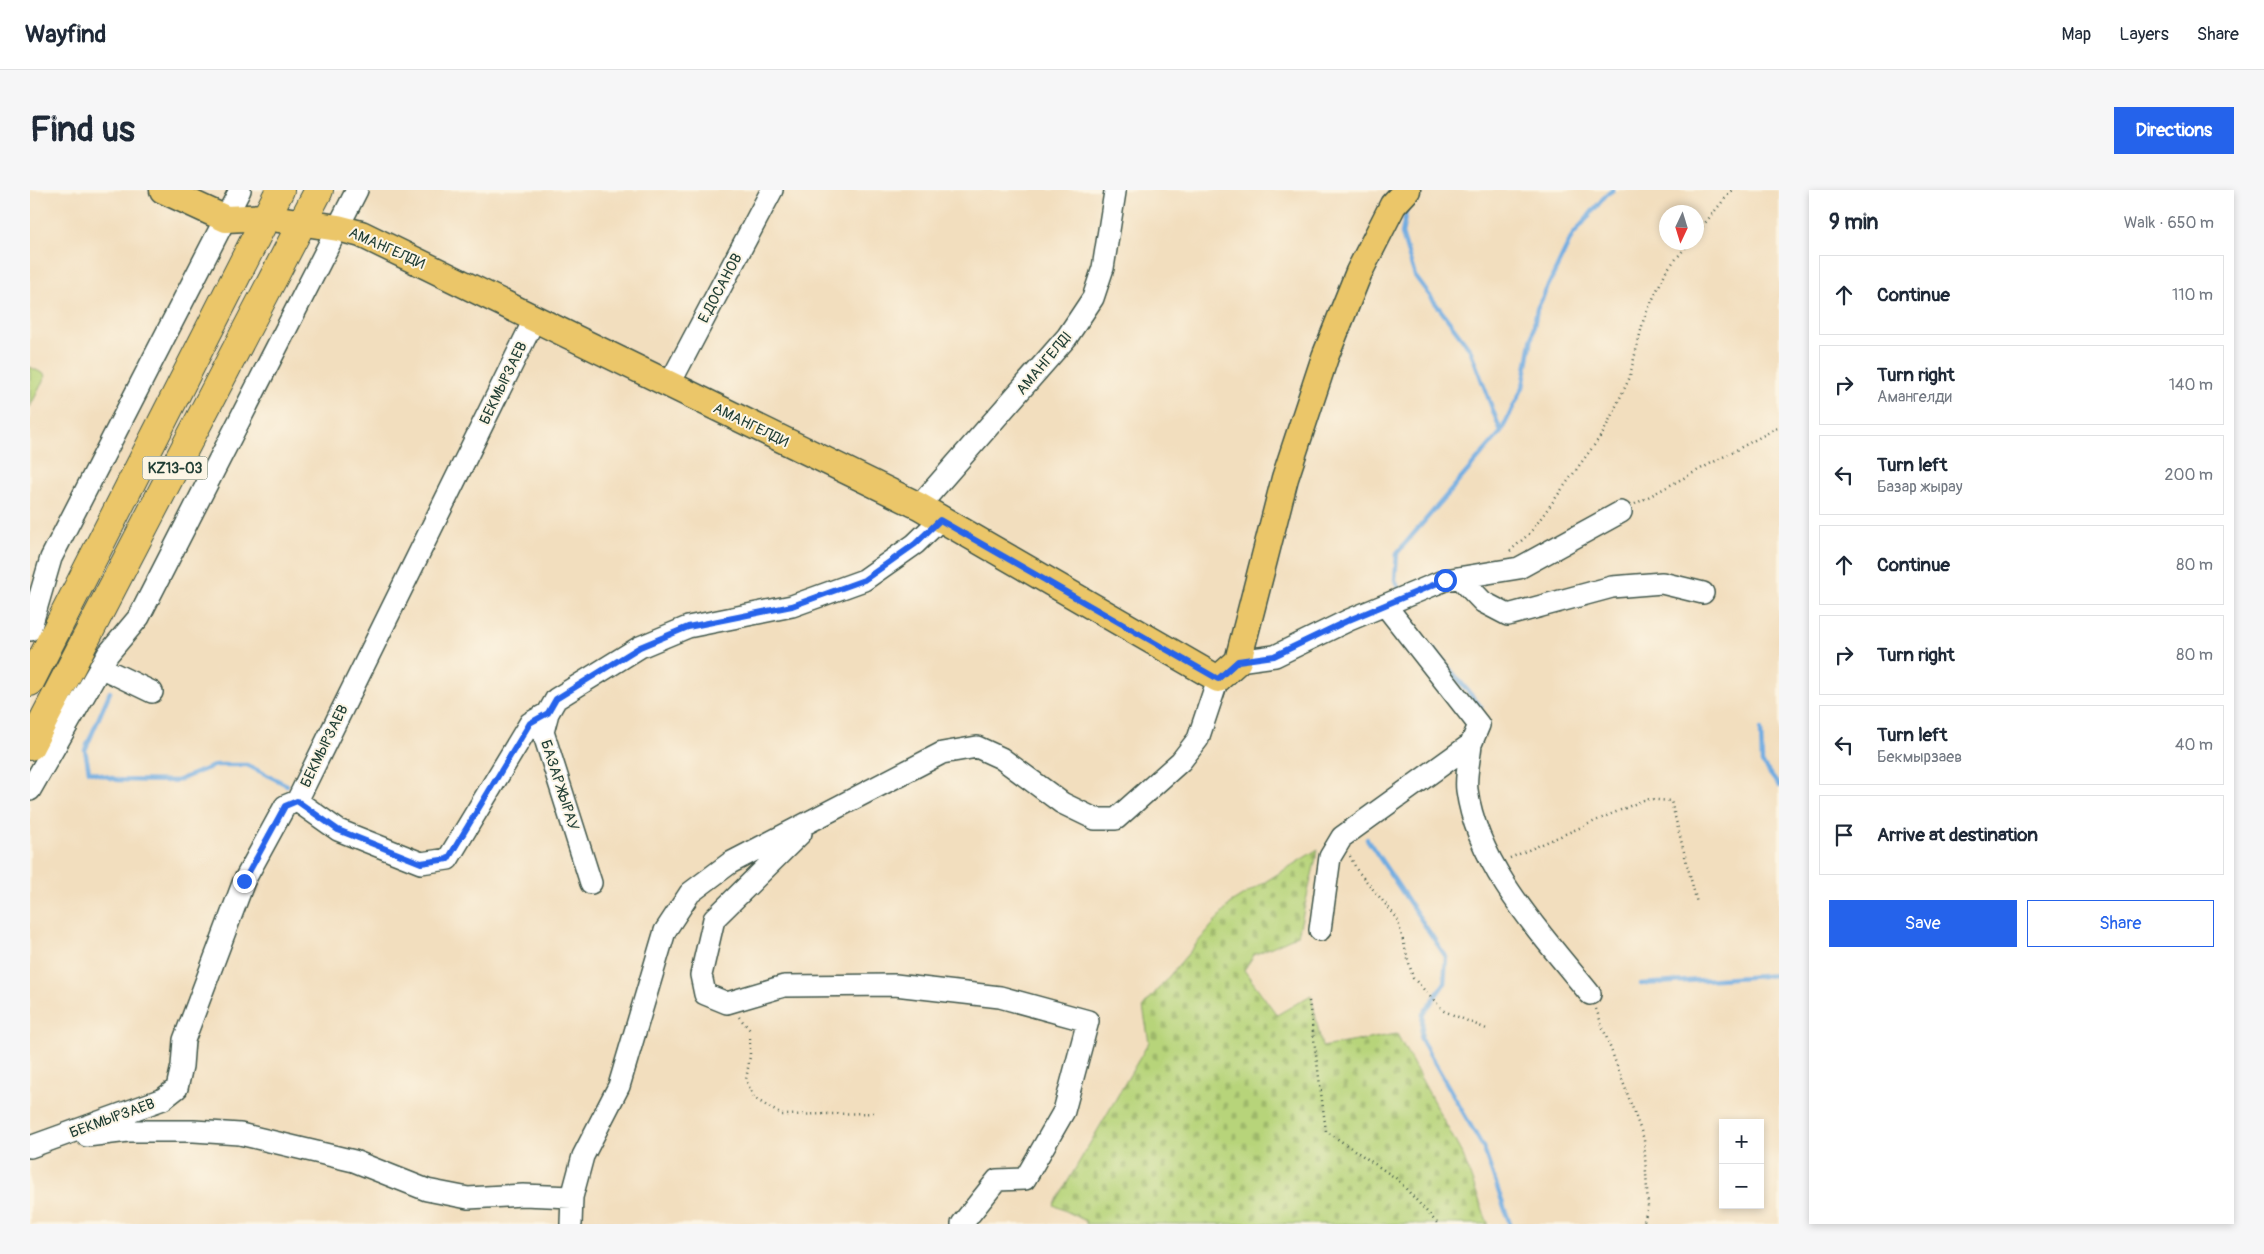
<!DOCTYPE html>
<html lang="en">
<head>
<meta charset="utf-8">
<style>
  :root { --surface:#fff; --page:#f6f6f7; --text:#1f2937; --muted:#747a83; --line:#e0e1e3; --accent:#2563eb }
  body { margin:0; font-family:Pangolin,sans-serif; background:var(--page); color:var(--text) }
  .controls { position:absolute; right:15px; bottom:15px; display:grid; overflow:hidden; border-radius:0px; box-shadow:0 2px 8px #0003 }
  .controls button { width:45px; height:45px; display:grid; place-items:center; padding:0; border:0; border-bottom:1px solid var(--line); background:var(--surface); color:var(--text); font:25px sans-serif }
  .compass { position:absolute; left:1629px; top:15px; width:45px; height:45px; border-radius:50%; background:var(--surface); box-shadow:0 2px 8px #0003; rotate:184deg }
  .stop { position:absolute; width:15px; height:15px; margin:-11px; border:4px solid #2563eb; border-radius:50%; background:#fff }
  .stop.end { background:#2563eb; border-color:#fff; box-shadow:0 1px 5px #0008 }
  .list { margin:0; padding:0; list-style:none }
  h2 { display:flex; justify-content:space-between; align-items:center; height:65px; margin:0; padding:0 20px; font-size:21px }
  h2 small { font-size:16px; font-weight:400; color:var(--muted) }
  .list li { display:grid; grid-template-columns:32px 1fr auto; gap:15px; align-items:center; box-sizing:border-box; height:80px; margin:0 10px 10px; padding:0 10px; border:1px solid var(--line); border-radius:0px }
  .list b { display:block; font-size:19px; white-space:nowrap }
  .list p { margin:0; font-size:16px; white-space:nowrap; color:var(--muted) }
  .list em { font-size:16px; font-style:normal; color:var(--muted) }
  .actions { display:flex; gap:10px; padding:15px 20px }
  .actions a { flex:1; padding:11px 0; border:1px solid var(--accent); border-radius:0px; text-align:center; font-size:18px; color:var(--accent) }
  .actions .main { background:var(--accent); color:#fff }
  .icon { flex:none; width:28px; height:28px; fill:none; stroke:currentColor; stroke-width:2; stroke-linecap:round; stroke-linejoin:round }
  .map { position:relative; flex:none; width:1749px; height:1034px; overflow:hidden; border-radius:0px }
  header { display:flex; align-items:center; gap:30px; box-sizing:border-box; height:70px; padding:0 25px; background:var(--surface); border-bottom:1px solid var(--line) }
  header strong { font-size:24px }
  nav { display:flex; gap:28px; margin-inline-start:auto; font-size:18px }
  .intro { display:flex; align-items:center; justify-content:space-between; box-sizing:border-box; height:120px; padding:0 30px }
  h1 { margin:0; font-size:35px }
  .button { padding:12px 22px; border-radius:0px; background:var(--accent); color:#fff; font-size:18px; font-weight:700 }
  main { display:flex; gap:30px; padding:0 30px }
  aside { flex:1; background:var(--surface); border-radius:0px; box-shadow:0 2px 8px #0003 }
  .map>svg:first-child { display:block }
  .cemetery { fill:url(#cemetery-stones); stroke:#6b8857 }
  .garden { fill:#b7d47a; stroke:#6b8857 }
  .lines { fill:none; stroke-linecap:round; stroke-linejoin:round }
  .stream { stroke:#71ace1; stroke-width:4.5 }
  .minor-casing { stroke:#3f5549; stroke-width:24 }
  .major-casing { stroke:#3f5549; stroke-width:29 }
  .highway-casing { stroke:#3f5549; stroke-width:30 }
  .path { stroke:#3f5549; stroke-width:2.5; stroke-dasharray:1 4; stroke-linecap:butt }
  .minor { stroke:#fff; stroke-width:21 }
  .major { stroke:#ebc669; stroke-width:26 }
  .highway { stroke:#ebc669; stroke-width:28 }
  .route { stroke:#2563eb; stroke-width:6 }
  .labels { text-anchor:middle; stroke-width:4; stroke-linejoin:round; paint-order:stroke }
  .shield { fill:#fcf5e5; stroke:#617469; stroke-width:1 }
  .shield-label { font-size:14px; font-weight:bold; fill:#1f3d34 }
  .street-label { font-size:15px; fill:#1f3d34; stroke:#fcf5e5 }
</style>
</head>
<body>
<header>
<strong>Wayfind</strong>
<nav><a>Map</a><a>Layers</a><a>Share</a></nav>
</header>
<div class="intro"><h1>Find us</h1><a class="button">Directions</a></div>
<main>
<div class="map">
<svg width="1749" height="1034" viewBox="0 0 1749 1034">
  <defs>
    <pattern id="cemetery-stones" width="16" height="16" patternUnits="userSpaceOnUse" patternTransform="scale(1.25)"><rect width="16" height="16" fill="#b7d47a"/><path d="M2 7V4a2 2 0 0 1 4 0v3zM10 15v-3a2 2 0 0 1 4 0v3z" fill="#9db76a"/></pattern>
  </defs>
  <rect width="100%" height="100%" fill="#fcf5e5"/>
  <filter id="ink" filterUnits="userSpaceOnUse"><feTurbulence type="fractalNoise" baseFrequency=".02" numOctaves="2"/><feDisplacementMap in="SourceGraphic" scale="10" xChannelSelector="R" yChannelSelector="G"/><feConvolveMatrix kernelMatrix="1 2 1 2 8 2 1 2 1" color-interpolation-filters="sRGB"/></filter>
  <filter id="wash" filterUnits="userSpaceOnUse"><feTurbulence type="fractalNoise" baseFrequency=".0096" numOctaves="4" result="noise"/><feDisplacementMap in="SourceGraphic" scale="20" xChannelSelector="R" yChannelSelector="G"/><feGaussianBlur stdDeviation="1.12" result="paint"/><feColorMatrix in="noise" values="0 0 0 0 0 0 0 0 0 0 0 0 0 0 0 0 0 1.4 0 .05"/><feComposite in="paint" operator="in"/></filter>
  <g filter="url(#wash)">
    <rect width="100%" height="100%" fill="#f2debe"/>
    <!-- cemetery -->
    <path class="cemetery" d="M1288 659 1268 745 1224 765 1214 780 1247 825 1281 805 1292 857 1367 844 1433 966 1458 1034H1056V1031L1024 1015 1119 852 1113 817 1201 713Z"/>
    <!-- garden -->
    <path class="garden" d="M0 177 16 185 0 217Z"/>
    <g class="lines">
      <!-- stream -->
      <path class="stream" d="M1377 15 1372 44 1385 86 1440 159 1471 242
        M1370 402 1365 390 1367 363 1471 242 1493 197 1507 119 1542 46 1576 5 1583 0
        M1374 414 1383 435
        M1404 460 1451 517
        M80 502 55 560 59 581 88 590 146 591 186 575H217L257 595
        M1731 540 1732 573 1749 596
        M1337 649 1416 767 1414 794 1393 824 1391 849 1453 957 1480 1034
        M1611 794 1749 785"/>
    </g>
  </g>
  <g filter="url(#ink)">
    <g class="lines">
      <!-- minor casing -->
      <g class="minor-casing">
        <path id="minor" d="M639 195 742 0
          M889 316 1037 147 1063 108 1073 78 1085 2
          M1430 388 1453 412 1478 425 1582 397 1632 393 1673 403
          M0 440 21 368 210 0
          M1208 471 1245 466 1319 430 1415 390 1489 378 1591 322
          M70 477 122 502
          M1441 554C1440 568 1435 586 1437 600 1447 676 1513 746 1560 804
          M0 600 78 464 109 427 327 0
          M267 611 308 640 391 673 418 669 500 533 518 523
          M771 643 684 729 671 785 675 804 697 813 754 796 865 795 970 807 1058 831 1034 921 995 989 967 990 932 1034
          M561 693 513 542 518 523 526 509 610 457 658 437 762 416 834 390 885 354 910 330
          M1290 740 1300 667 1312 647 1441 554 1449 535 1355 415
          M57 946 98 941H164L210 944 324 971 397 1000 438 1008 493 1005 542 1007
          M0 957 133 909 147 898 152 876 154 850 214 691 255 616 267 611 505 128
          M541 1034 542 1007 553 966 589 896 635 741 660 703 700 673 912 563 947 557 971 568 1032 613 1065 629H1086L1151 571 1168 549 1188 489"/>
      </g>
      <!-- major casing -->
      <g class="major-casing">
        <path id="major" d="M133 0 196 29 235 27 308 38 331 44 889 316 1188 489 1208 471 1255 288 1295 167 1329 82 1363 15 1377 0"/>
      </g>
      <!-- highway casing -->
      <g class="highway-casing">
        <path id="highway" d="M0 492 250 0
          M0 556 289 0"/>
      </g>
      <!-- path -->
      <path class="path" d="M1666 44 1702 0
        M1605 314 1749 237
        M1480 361 1500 343 1573 243 1599 189 1614 128 1636 81 1660 52
        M1320 666 1327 680 1367 728 1383 788 1414 821 1459 840
        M1480 668 1616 609 1641 611 1667 713
        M1279 811 1296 941 1367 989 1408 1034
        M1566 819 1614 949 1618 1017 1613 1034
        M709 827 720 840V866L716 890 724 908 752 925 844 923"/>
      <!-- minor -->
      <use href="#minor" class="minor"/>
      <!-- major -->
      <use href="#major" class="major"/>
      <!-- highway -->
      <use href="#highway" class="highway"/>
    </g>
  </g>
  <g class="lines" filter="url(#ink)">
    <!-- route -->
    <path class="route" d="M214 691 255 616 267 611 308 640 391 673 418 669 500 533 518 523 526 509 610 457 658 437 762 416 834 390 885 354 910 330 1188 489 1208 471 1244 466 1319 430 1415 390"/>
  </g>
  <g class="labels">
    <!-- shield labels -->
    <rect class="shield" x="112.5" y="266.5" width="65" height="23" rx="4"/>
    <g class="shield-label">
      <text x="145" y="283">KZ13-03</text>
    </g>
    <!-- street labels -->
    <g class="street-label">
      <text transform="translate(357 58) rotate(24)" y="5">АМАНГЕЛДИ</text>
      <text transform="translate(690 98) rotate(-62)" y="5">Е.ДОСАНОВ</text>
      <text transform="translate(1014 173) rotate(-50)" y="5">АМАНГЕЛДІ</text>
      <text transform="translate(473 193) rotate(-64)" y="5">БЕКМЫРЗАЕВ</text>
      <text transform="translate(721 235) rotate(26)" y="5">АМАНГЕЛДИ</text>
      <text transform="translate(294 556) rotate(-64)" y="5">БЕКМЫРЗАЕВ</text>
      <text transform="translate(530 595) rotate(72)" y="5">БАЗАР ЖЫРАУ</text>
      <text transform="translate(82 928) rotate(-20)" y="5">БЕКМЫРЗАЕВ</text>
    </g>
  </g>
</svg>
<div class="controls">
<button>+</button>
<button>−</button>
</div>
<svg class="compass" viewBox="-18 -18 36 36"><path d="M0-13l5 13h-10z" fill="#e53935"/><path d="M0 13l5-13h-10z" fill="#747a83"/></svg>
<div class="stop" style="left:1415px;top:390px"></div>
<div class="stop end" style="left:214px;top:691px"></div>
</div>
<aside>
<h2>9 min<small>Walk · 650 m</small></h2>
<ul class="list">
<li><svg class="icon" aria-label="ahead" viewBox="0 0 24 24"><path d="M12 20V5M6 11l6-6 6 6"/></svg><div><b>Continue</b></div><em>110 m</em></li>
<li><svg class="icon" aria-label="right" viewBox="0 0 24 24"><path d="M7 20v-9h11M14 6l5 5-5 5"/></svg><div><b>Turn right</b><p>Амангелди</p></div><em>140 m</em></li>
<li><svg class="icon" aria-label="left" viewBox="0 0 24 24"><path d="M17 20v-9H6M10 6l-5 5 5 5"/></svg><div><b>Turn left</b><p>Базар жырау</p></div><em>200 m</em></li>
<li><svg class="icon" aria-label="ahead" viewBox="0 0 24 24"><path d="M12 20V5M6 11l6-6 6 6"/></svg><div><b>Continue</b></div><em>80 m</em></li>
<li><svg class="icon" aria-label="right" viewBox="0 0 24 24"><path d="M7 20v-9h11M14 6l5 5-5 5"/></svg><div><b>Turn right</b></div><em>80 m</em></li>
<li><svg class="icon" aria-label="left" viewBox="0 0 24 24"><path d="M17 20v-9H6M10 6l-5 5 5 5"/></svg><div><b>Turn left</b><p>Бекмырзаев</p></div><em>40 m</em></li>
<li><svg class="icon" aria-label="arrive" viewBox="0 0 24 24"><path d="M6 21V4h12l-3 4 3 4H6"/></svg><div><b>Arrive at destination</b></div></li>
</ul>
<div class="actions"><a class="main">Save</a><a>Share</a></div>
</aside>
</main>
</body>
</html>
